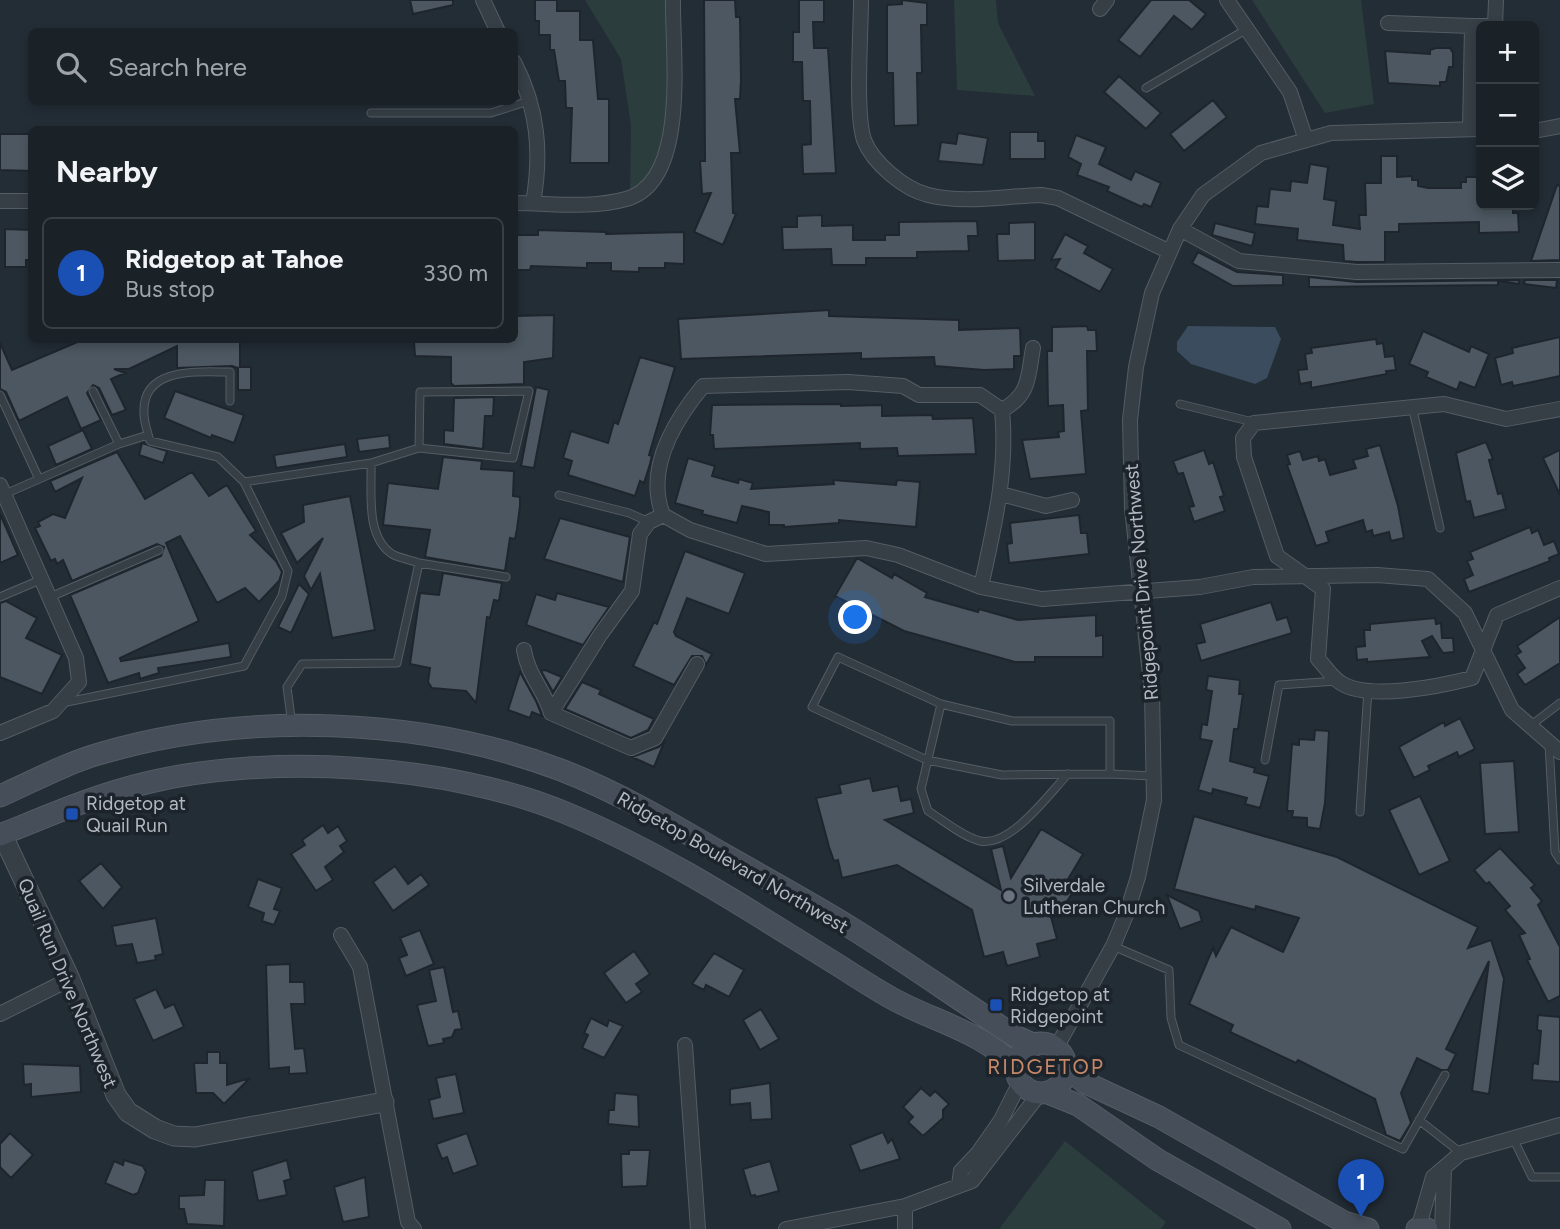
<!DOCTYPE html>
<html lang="en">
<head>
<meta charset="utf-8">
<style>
  :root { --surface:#1a2228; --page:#232a30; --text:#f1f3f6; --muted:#9fa4a8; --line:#383f45; --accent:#b45309 }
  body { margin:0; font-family:Figtree,sans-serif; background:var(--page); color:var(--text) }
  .controls { position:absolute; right:21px; top:21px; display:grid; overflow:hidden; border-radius:10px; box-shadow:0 4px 10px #0003 }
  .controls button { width:63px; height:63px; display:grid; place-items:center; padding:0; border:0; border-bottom:2px solid var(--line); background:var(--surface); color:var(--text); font:35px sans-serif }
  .you { position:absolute; left:856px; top:618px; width:24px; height:24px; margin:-18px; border:5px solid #fff; border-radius:50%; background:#1a73e8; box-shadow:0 0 0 10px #1a73e833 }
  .badge { display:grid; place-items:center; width:46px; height:46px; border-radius:50%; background:var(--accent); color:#fff; font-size:23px; font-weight:700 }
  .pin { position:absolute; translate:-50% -58px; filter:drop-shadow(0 2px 4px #0008) }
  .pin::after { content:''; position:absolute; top:37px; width:24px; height:21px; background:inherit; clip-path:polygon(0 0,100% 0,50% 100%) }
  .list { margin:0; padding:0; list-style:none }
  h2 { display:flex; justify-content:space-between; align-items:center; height:91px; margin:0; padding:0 28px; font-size:30px }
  h2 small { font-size:23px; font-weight:400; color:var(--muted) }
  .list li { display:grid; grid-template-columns:46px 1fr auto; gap:21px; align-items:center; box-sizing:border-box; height:112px; margin:0 14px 14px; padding:0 14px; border:2px solid var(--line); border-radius:10px }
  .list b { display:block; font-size:26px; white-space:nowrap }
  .list p { margin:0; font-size:23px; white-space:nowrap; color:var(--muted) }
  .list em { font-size:23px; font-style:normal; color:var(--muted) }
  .icon { flex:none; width:38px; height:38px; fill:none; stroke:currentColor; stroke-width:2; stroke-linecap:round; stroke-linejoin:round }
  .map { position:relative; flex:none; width:1560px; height:1229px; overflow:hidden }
  .search { position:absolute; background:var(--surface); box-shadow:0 4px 10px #0003; left:28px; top:28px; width:490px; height:77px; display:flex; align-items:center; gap:18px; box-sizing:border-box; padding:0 24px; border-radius:10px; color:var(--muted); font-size:26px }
  .panel { position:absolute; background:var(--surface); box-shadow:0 4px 10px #0003; left:28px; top:126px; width:490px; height:217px; border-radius:10px }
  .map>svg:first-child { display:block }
  .green { fill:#2b3d3c }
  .water { fill:#3a4c5d }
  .building { fill:#4c5761; stroke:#1e252d; stroke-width:2 }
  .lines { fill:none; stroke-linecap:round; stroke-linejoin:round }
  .service-casing { stroke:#545c64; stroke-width:9 }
  .minor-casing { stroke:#545c64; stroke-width:16 }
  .tertiary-casing { stroke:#545c64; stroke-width:21 }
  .secondary-casing { stroke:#545c64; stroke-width:23 }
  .service { stroke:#363e46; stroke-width:7 }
  .minor { stroke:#363e46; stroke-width:14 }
  .tertiary { stroke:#363e46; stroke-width:19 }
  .secondary { stroke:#454e59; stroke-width:21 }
  .transit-dot { fill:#1a4fb4; stroke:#1c232b; stroke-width:2.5 }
  .worship-dot { fill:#6b7280; stroke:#1c232b; stroke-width:2.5 }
  .labels { text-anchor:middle; stroke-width:7; stroke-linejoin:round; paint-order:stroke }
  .street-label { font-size:19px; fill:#b1b9c3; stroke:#1c232b }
  .poi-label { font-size:19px; fill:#b1b9c3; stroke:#1c232b; text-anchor:start }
  .neighbourhood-label { font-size:21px; letter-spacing:2px; fill:#c68968; stroke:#1c232b }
</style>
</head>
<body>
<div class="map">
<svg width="1560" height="1229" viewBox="0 0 1560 1229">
  <rect width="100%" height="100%" fill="#232d36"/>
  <!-- green -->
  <path class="green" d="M585 0H673L667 156 630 194 631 126 621 59Z
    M954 0H996L998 23 1035 96 957 90Z
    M1252 0H1361L1374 104 1325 113Z
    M1065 1141 1166 1222 1161 1229H999Z"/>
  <!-- water -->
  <path class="water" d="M1188 326 1275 327 1281 339 1267 378 1255 384 1191 364 1177 351V342Z"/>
  <!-- building -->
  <path class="building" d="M410 0H453V5L413 14Z
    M535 0H557V11H580V40H593L598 99H609V163H570L572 108H566L565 81H559L554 50H550V35H539V21H535Z
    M704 0H735L736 17H740L741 80 740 99H735L740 153H731L733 213 736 214 723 245 694 232 711 193 702 194 701 177 700 161H705Z
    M799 0H824V22H813L814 48H828L836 173 803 174 802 145 811 144 810 101H803L802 62H793V32H799Z
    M902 0 927 3V25H921L922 73H917L918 125 894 126 893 73H887V5L902 4Z
    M1151 0H1189L1206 14 1192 30 1174 16 1140 57 1118 40Z
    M1436 48H1450L1453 53V67H1449L1446 82H1440V86L1388 83 1385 51 1430 54V50Z
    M1119 76 1161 113 1146 129 1104 92Z
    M1213 100 1227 117 1184 151 1170 134Z
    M1010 132H1038V141H1045V159H1010Z
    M958 133 988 138 983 165 938 161 941 142 956 144Z
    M0 134H32V171L0 170Z
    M1076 135 1106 147 1099 164 1131 180 1135 171 1161 183 1151 207 1144 204 1142 207 1107 191 1109 187 1077 175 1081 164 1068 157Z
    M1381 156H1397V177L1412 176V180H1418V186L1428 188H1461V182H1466V177H1481V205H1513V213H1518L1519 232 1479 233V222L1399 224V232H1385V262H1357L1344 261 1343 245 1297 240 1298 229 1255 224 1257 206 1268 207 1270 189 1290 191 1291 181 1307 183 1310 164 1328 167 1324 199 1336 201 1333 225 1360 229 1359 215H1366L1365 183H1381Z
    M1557 185 1560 186V260L1531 261Z
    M822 215V226L853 225V240H885V235H899V222L977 221 978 236H968L969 251 917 252V258H866V265H832L831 249 783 250 782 227H797V216Z
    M1035 222V260L998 261 997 234H1009V223Z
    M1215 223 1255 233 1252 246 1212 235Z
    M5 229 32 230V260H26V267H5Z
    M538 230 606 232V234L684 232V264L665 263V268H639V272L611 271V263H587V268L531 266 530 270H514V235H538Z
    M1065 234 1088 246 1084 253 1113 269 1100 292 1055 268 1060 259 1051 260Z
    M1198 252 1237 272 1283 275V285L1233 286 1192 263Z
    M1309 277 1357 282 1519 280V284L1498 281V285L1309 287Z
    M1525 280H1557L1556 288 1524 284Z
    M829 310V316L959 320V330L1020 328 1021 356H1014V369L984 370 935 366 934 357 861 359V353L681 359 678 319Z
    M554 315 553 358 524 362V384L454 386 451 383V357L415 356 414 342 514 340V316Z
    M1087 326 1088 330H1096L1097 351H1087L1088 410 1081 411 1086 474 1030 479 1022 440 1059 437 1058 432 1064 431 1063 405 1048 406 1047 351H1052V327Z
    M1423 331 1469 352 1471 346 1489 354 1475 388 1460 382 1457 390 1426 377 1428 372 1409 364Z
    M1560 337V376L1513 386 1512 382 1501 385 1495 358 1513 353 1512 348Z
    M1376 339 1377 344 1383 343 1385 357 1394 356 1396 370 1386 371 1387 374 1311 388V382L1300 384 1298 370 1307 369 1305 354 1312 353 1311 348Z
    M82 340H240V367H251V390H238V368L232 366 177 368V346L129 369H114L125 373 111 379 126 410 112 415 99 388 93 385 87 393 101 420 81 429 67 397 19 421 6 392 0 389V343L12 370Z
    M640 357 675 367 649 455 652 456 650 464 644 483 640 481 635 496 568 475 572 461 563 458 571 431 608 443 614 422 618 424Z
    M536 387 549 390 534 468 521 466Z
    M175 391 244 415 234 443 212 435 211 438 164 418Z
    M494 397 493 416H485L483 449 444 444V430L453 431 454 398Z
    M841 404V406L882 405V416L932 415 933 419 973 418 976 454 898 456 897 448 860 449V443L714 449 713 435H710L712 405Z
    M83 430 92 449 56 465 48 446Z
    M389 435 390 448 359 452 357 439Z
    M1486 442 1493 459 1489 460 1498 494 1502 493 1506 509 1474 518 1470 501 1466 502 1456 453Z
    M142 443 167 451 163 463 139 455Z
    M345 444 347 457 276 468 274 455Z
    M1380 445 1398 506 1404 538 1391 541 1389 532 1373 536 1372 530 1366 532 1363 520 1326 532 1329 542 1316 546 1287 465 1290 464 1287 455 1300 451 1303 460 1318 456 1319 461 1325 459 1330 475 1356 468 1353 460 1368 456 1366 449Z
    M1204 450 1209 464 1213 462 1224 496 1220 497 1225 511 1194 522 1189 507 1194 506 1183 473 1178 474 1173 461Z
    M1560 450V495L1543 458Z
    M117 452 145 499 192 472 209 496 227 485 256 531 250 535 276 561 282 572 279 581 259 602 245 588 217 603 180 536 166 543 199 621 120 658 121 661 229 643 231 657 158 668 159 673 140 679 139 673 108 683 70 595 161 556 164 547 157 544 72 581 63 560 57 564 55 559 51 561 35 528 40 526 38 522 53 514 65 518 82 478 55 492 50 481Z
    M443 457 482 461 481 469 514 471 513 496 520 497V506L517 529 515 539 510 538 505 571 425 557 430 530 383 525 388 483 438 489Z
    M688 458 715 466 712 476 738 483 739 479 753 483 751 489 834 484 833 480 896 485 897 480 920 482 916 527 839 520V523L784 527V525H769V512L742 506 737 523 702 514 703 511 675 503Z
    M350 496 375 630 332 638 320 574 311 590 304 576 323 538 297 563 281 533 304 522 303 505Z
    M0 514 18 555 0 563Z
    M1079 515 1081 533H1087L1089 554 1009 563 1007 544 1012 543 1010 523Z
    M560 518 630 537 623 582 544 559Z
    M1530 527 1532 533 1538 530 1544 545 1554 541 1559 554 1549 558 1550 561 1469 592 1464 579 1473 575 1467 561 1473 559 1470 552Z
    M685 551 745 573 729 614 687 598 674 632 676 636 712 654 706 665 702 656H692L674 685 633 666 654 622 657 624Z
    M857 558 892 578 894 574 927 593 925 597 978 612 979 609 1018 620 1096 615V636L1103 635V657H1035V662H1015L904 631 835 596Z
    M443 573 502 583 499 601 494 600 490 618 487 617 476 703 466 691 432 688 428 682 430 668 410 664 420 593 439 595Z
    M299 584 309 594 291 633 278 627Z
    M557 593 609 607 583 645 526 625 536 594 555 600Z
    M6 601 37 618 26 638 62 655 42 694 0 677V603Z
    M1271 602 1277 620 1287 617 1292 633 1201 661 1196 644 1205 642 1200 624Z
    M1560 617V663L1525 685 1517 674 1525 668 1516 655 1521 652 1517 646Z
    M1435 618 1436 624 1441 623 1442 638H1453L1454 652 1443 653 1432 636 1422 641 1430 657 1367 662V659L1357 660 1356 647 1365 646 1364 630H1370V624Z
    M545 670 562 677 553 692 541 671Z
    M520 672 536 701 542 716 532 712 530 718 508 710Z
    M1208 676 1240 680 1239 694H1243L1238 729H1234L1230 761 1255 768 1254 772 1269 776 1260 808 1245 804 1247 798 1213 789 1212 794 1198 790 1212 741 1200 739 1202 724 1207 725 1212 691 1206 690Z
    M582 682 601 690 599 694 654 719 648 730 631 738 565 709Z
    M1460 718 1475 749 1459 757 1457 752 1428 766 1430 770 1414 778 1399 747 1444 722 1445 726Z
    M1315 730 1329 731 1325 803 1320 829 1307 827V818L1292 817 1293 811H1287L1292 744 1299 745V739L1314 740Z
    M665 740 654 767 632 757 659 747Z
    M1514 761 1519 832 1485 834 1480 763Z
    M870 778 873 791 898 786 901 801 911 799 914 813 885 820 1001 890 991 849 1003 846 1011 878 1041 829 1083 854 1067 881 1076 887 1063 908 1046 898 1057 939 1037 944 1040 957 1007 966 1003 952 984 957 972 910 897 865 842 878 838 860 834 861 829 847 816 798 841 793 839 785Z
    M1420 796 1450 861 1419 875 1389 810Z
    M1194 816 1337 857 1478 927 1468 948 1491 940 1504 979 1489 1094 1472 1091 1489 961 1446 1049 1456 1054 1448 1070H1441L1417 1058 1401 1093 1411 1123 1400 1141 1386 1135 1375 1099 1298 1060 1296 1063 1230 1032 1233 1025 1189 1004 1213 948 1216 956 1231 927 1283 952 1299 918 1256 906 1255 910 1174 889Z
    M323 825 328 833 338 826 347 841 340 846 344 852 325 867 333 880 316 891 291 854 305 845 302 840Z
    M1500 848 1535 885 1531 888 1542 901 1538 905 1560 947V996L1548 1002 1527 960 1530 959 1519 935 1525 933 1505 910 1510 906 1489 882 1486 884 1474 870Z
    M101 863 122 887 103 909 79 881Z
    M395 866 408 884 421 874 429 885 393 911 373 882Z
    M258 879 282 888 274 909 280 911 274 925 262 921 264 913 248 907Z
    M1167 895 1199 911 1202 921 1180 929Z
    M156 918 163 954 155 956 156 960 137 963 132 944 116 946 112 926Z
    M420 930 434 964 406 976 399 958 407 955 400 938Z
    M634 951 650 974 636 984 642 992 626 1003 604 973Z
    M714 953 744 970 729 997 706 985 704 990 692 984Z
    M290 964V982H304L305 1004H291L295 1049 304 1048 307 1073 289 1074V1067L269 1069 266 965Z
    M444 967 453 1012 458 1011 462 1029 455 1030 452 1037 443 1039 444 1043 428 1046 417 1005 436 1001 429 970Z
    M156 989 165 1008 174 1004 184 1027 153 1041 134 999Z
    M761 1009 779 1039 760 1050 743 1020Z
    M1538 1015 1560 1017V1082L1532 1080 1533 1063 1538 1064 1541 1031 1537 1030Z
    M591 1018 607 1026 609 1020 623 1026 604 1058 582 1048 588 1035 584 1033Z
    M207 1052H220V1063H227V1085L250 1078 224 1104 213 1093H196L194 1063H207Z
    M23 1064 80 1066 81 1092 31 1097V1084L24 1085Z
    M456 1074 464 1113 433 1119 429 1100 440 1097 436 1078Z
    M770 1083 772 1119 751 1120 750 1103 730 1105V1089Z
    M921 1088 930 1096 935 1091 949 1104 943 1110V1118L923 1136 908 1122 913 1117 903 1107Z
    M615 1093 638 1095 639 1127 608 1124 609 1110H614Z
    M883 1132 888 1143 892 1139 900 1159 860 1171 850 1145Z
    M10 1133 33 1155 11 1178 0 1167V1144Z
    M467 1133 478 1165 453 1174 447 1157 442 1159 436 1144Z
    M629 1150H650L647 1186 622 1187 621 1154H629Z
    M124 1160 143 1166 146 1172 138 1193 133 1195 105 1183 114 1161 123 1165Z
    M287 1160 291 1179 284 1181 287 1195 258 1201 252 1171Z
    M770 1161 779 1191 756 1197 755 1195 751 1196 743 1169Z
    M365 1177 369 1217 343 1222 334 1187Z
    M205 1180H225L224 1226 187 1224 184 1209H179V1196L204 1195Z"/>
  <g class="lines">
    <!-- service casing -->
    <g class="service-casing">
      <path id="service" d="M1146 88 1247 29
        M371 113H491L529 101
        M93 391 119 444 148 435
        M0 395 39 479
        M230 401V372C199 372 141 366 144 414 144 423 148 433 150 441L218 457 244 482
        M1180 404 1253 422
        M1412 406 1440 528
        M371 463 419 448 513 458 529 391 420 392 419 448
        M5 494 119 444
        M559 495 629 513 649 522
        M0 597 40 580
        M48 598 159 550
        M62 703 244 666 282 596 288 571 244 482 371 463C372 491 365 536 392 554 399 558 411 560 419 563
        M941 704 921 789 928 811C943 820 963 837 980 841 1011 847 1048 795 1068 774
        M292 725 287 687 302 664 397 663 419 563 506 577
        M1530 726 1560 703
        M1549 744 1555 852 1560 860
        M1265 760 1279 685 1337 681
        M1110 774 1002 775 927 760 812 707 838 657 941 704 1012 721H1110V774L1153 776
        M1360 812 1368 690
        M1113 946 1169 970 1171 1018 1179 1045 1403 1149 1445 1075
        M1419 1120 1461 1153
        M1513 1138 1532 1177H1560"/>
    </g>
    <!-- minor casing -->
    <g class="minor-casing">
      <path id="minor" d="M483 0 498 32
        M861 0C861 32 855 113 864 140 873 163 904 189 928 195 963 204 1006 196 1041 195L1058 198 1170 252
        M1227 0 1290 92 1306 140
        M1100 9 1107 0
        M1388 23 1472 26
        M514 62C538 108 542 153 533 203
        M1470 129 1472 26H1495L1496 0
        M1534 131 1560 126
        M0 201H32
        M514 203C551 203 591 209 626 199 690 182 672 52 673 0
        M1180 229 1239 261 1357 272 1560 270
        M1560 409 1506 419 1444 404 1254 423 1243 438 1244 457 1277 556 1323 589 1318 659C1325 666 1332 678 1341 683 1369 701 1441 686 1472 678L1497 615 1560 588
        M1002 410C1030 395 1028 377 1033 348
        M0 485 76 658 79 682 53 711 0 733
        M1001 494 1046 506 1072 500
        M663 515 690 530 766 554 866 548 898 555 981 587 1042 599 1200 587 1253 577 1377 575 1428 579 1465 613 1512 710 1560 752
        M663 515C645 469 674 421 703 386L848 382 903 386 919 395H980L1002 410C1008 471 994 527 981 587
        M524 650C528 676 544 689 551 713L631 748 655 738 697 664
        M551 713 600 635 632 591 640 534 649 522 663 515
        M341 935 360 967 408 1222 414 1229
        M0 1014 70 979
        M685 1045 698 1229
        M1056 1048 1113 946 1126 915 1138 877 1154 800 1152 693 1132 508 1130 420 1136 367 1152 293 1180 229 1203 195 1261 153 1331 133 1481 129
        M959 1185 961 1171 978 1153 1001 1120 1020 1082
        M905 1206V1229
        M786 1229 905 1206 972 1181 1040 1093
        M1418 1229 1433 1177 1461 1153 1560 1125
        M1442 1229 1444 1170"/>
    </g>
    <!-- tertiary casing -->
    <g class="tertiary-casing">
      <path id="tertiary" d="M2 834 70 979 116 1095 128 1112 155 1129 174 1136 195 1137 384 1102"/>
    </g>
    <!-- secondary casing -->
    <g class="secondary-casing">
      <path id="secondary" d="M0 796C34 781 66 763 102 753 245 711 422 717 561 770 618 792 670 823 723 854 765 878 807 901 848 926 905 961 959 1000 1015 1036L1035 1045
        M0 835C48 816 95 795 146 783 269 753 449 764 566 813 663 853 752 912 841 967 858 978 875 989 893 999 935 1022 984 1032 1017 1069
        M1016 1068a25 25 0 1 1 50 0a25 25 0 1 1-50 0Z
        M1066 1067 1084 1082 1159 1117 1344 1222 1368 1229
        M1048 1093 1078 1105 1158 1160 1280 1229
        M1417 1229H1427"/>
    </g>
    <!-- service -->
    <use href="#service" class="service"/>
    <!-- minor -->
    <use href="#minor" class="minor"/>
    <!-- tertiary -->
    <use href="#tertiary" class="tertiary"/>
    <!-- secondary -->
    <use href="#secondary" class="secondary"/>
  </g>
  <!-- markers -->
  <g class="transit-dot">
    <rect x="65" y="807" width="14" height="14" rx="3.5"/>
    <rect x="989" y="998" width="14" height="14" rx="3.5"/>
  </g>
  <circle class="worship-dot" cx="1009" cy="896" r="7"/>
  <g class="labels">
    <!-- street labels -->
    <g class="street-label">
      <text transform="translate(1141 582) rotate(-95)" y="7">Ridgepoint Drive Northwest</text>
      <text transform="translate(733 862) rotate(30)" y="7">Ridgetop Boulevard Northwest</text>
      <text transform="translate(68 983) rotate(67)" y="7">Quail Run Drive Northwest</text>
    </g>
    <!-- poi labels -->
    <g class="poi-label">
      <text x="86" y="810">Ridgetop at<tspan x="86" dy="22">Quail Run</tspan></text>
      <text x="1023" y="892">Silverdale<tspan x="1023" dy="22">Lutheran Church</tspan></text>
      <text x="1010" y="1001">Ridgetop at<tspan x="1010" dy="22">Ridgepoint</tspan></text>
    </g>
    <!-- neighbourhood labels -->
    <g class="neighbourhood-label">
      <text x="1046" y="1074">RIDGETOP</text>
    </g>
  </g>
</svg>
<div class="controls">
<button>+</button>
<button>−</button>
<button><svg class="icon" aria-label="layers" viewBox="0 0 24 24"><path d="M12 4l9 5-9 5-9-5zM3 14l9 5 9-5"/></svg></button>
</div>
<div class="you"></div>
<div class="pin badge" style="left:1361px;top:1217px;background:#1a4fb4">1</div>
<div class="search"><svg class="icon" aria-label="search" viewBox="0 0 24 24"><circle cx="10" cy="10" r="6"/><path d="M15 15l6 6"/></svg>Search here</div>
<section class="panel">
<h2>Nearby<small></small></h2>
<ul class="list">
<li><span class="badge" style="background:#1a4fb4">1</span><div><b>Ridgetop at Tahoe</b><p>Bus stop</p></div><em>330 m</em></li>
</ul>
</section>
</div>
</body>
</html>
